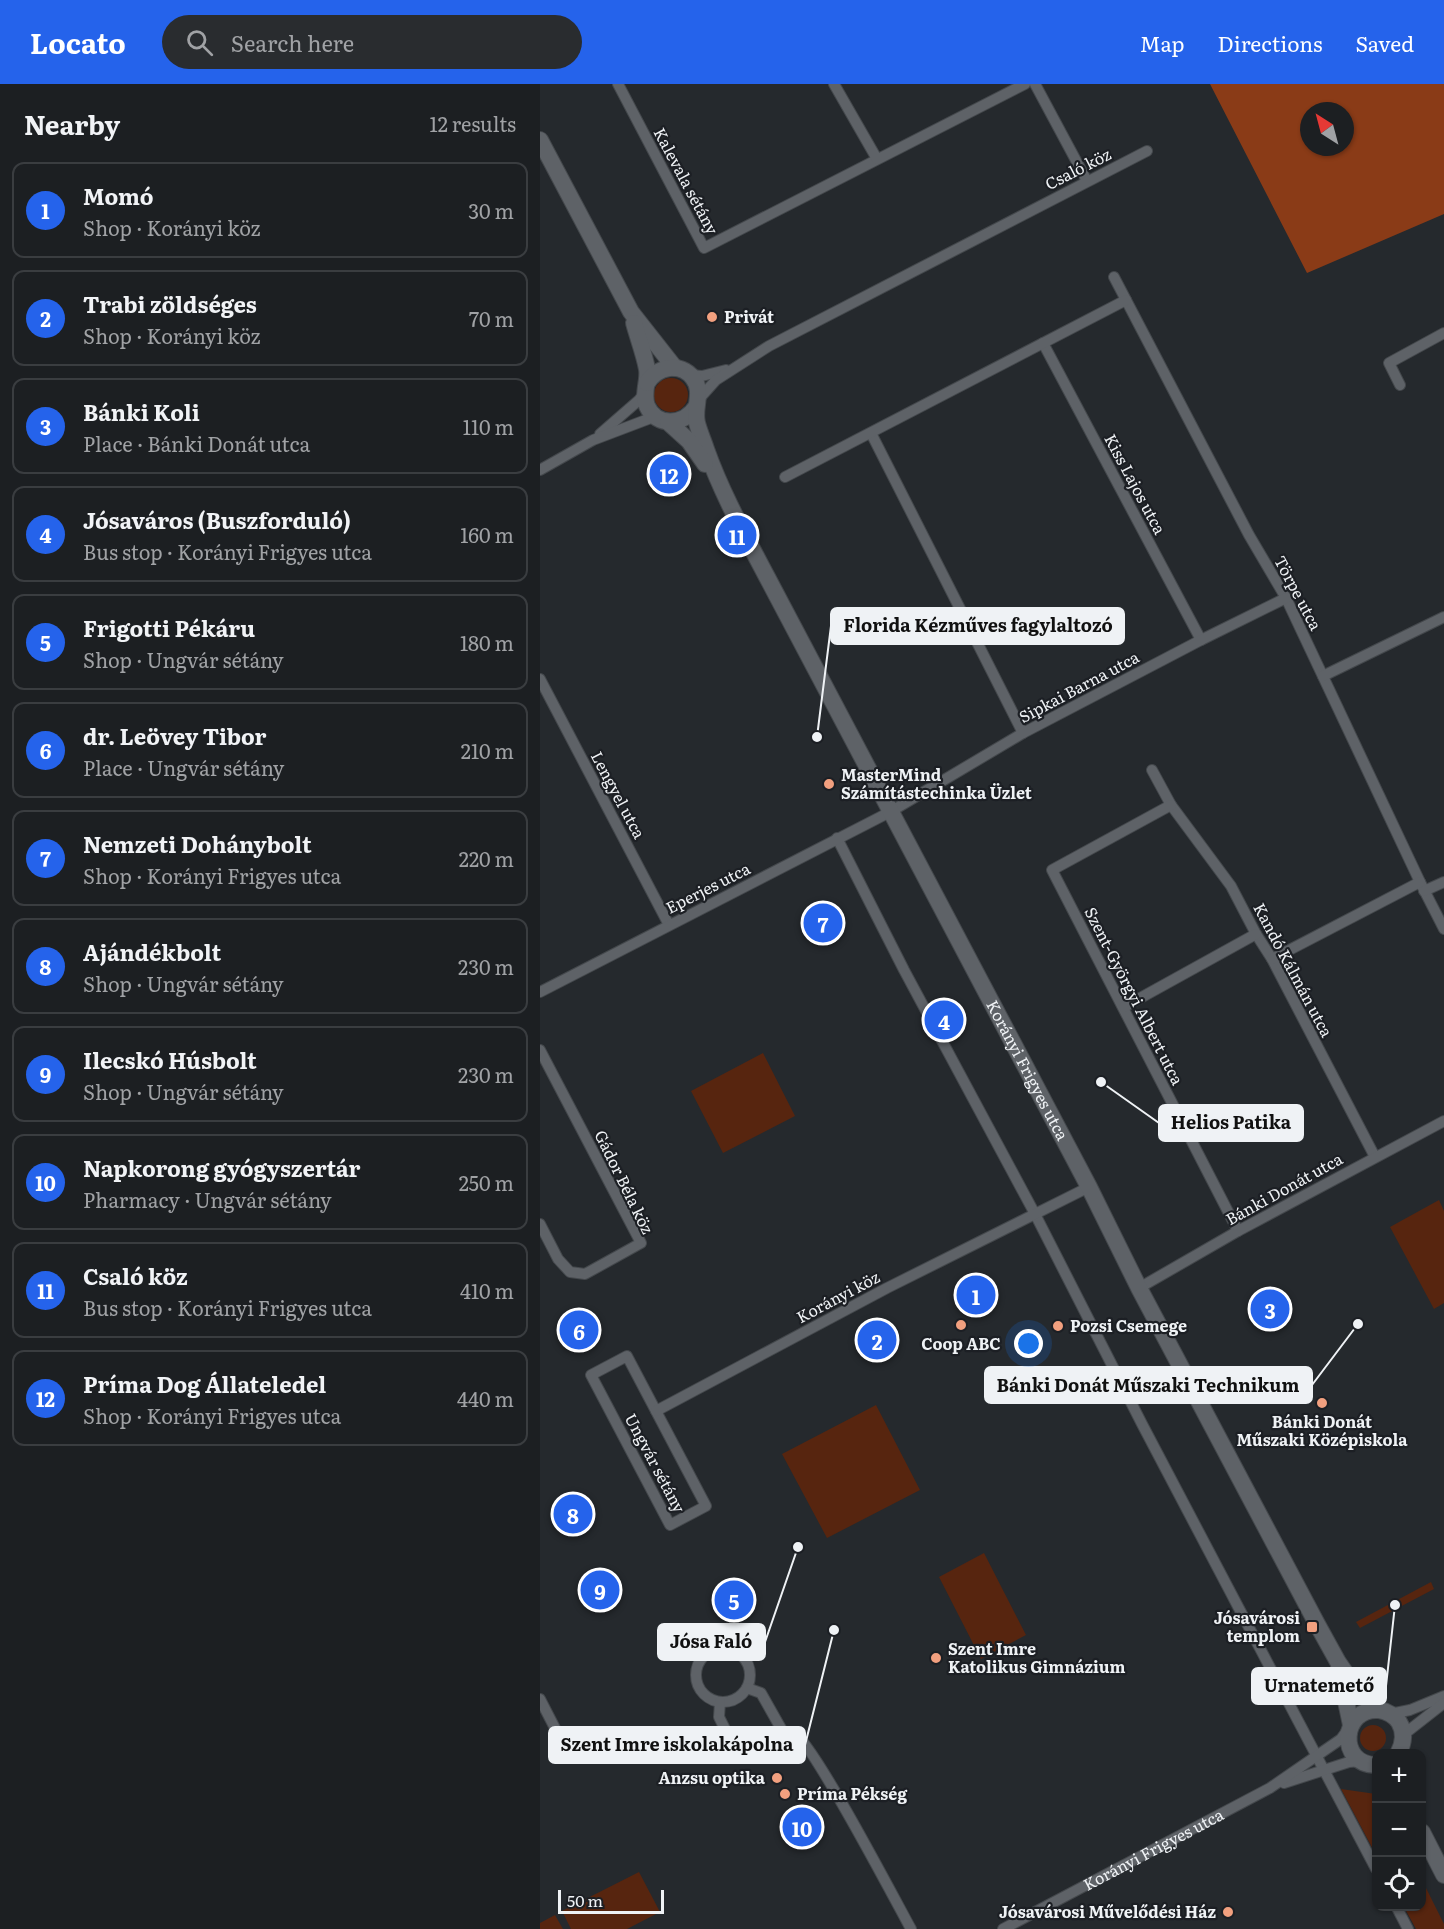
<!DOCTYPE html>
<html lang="en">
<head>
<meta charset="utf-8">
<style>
  :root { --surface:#1c1f22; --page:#292c2f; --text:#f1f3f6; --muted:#a0a2a5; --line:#3a3d40; --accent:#2563eb }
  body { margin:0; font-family:Literata,serif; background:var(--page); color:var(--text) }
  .controls { position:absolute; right:18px; bottom:18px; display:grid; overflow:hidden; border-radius:12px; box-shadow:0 2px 4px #0004 }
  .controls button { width:54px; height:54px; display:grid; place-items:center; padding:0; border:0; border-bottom:2px solid var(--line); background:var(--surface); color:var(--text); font:30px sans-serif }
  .compass { position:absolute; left:760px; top:18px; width:54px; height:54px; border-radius:50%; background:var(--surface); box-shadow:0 2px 4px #0004; rotate:324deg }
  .scale { position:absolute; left:18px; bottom:15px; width:106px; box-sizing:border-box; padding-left:6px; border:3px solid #eff2f5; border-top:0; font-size:16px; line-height:21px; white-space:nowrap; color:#eff2f5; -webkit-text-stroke:4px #1c1f24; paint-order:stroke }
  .you { position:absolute; left:489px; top:1260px; width:21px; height:21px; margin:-15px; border:4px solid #fff; border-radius:50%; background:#1a73e8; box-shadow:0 0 0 9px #1a73e833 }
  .badge { display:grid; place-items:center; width:39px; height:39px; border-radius:50%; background:var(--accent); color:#fff; font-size:20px; font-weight:700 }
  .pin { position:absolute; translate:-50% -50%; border:3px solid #fff; box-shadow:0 2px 6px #0006 }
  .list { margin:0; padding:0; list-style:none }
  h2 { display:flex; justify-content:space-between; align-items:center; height:78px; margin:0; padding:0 24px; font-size:26px }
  h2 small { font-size:20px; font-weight:400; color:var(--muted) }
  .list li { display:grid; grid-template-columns:39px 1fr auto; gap:18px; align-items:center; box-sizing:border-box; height:96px; margin:0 12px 12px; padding:0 12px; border:2px solid var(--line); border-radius:12px }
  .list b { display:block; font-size:22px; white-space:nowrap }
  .list p { margin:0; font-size:20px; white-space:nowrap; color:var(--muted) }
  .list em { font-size:20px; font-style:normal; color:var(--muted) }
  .icon { flex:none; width:33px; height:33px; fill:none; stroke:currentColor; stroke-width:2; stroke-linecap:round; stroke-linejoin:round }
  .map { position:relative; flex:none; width:904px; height:1845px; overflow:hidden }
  header { display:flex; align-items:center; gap:36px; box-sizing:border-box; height:84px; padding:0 30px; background:var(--accent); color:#fff }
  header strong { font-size:28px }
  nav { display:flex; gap:33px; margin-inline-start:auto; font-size:21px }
  .search { width:420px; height:54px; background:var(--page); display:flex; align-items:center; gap:15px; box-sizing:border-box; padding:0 21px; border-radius:33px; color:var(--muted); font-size:22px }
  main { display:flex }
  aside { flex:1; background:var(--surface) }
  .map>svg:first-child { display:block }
  .green { fill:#57250f }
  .forest { fill:#8a3b17; fill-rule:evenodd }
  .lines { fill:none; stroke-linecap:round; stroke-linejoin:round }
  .street-casing { stroke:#44484c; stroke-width:12 }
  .secondary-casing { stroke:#44484c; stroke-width:18 }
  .street { stroke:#5e6267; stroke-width:10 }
  .secondary { stroke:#5e6267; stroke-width:16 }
  .poi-dot { fill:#f2a07f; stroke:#1c1f24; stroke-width:2 }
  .labels { text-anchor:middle; stroke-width:4.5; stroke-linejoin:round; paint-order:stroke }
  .street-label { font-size:16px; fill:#eff2f5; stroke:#1c1f24 }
  .poi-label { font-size:16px; font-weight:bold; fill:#eff2f5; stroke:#1c1f24; text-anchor:start }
  .leader { fill:none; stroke:#eff2f5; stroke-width:2 }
  .callout-dot { fill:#eff2f5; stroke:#1c1f24; stroke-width:2 }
  .callout { fill:#eff2f5; stroke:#eff2f5; stroke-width:2 }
  .callout-label { font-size:18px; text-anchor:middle; font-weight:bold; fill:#111 }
</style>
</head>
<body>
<header>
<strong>Locato</strong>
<div class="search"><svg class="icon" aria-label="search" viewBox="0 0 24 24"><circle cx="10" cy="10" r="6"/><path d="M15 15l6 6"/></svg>Search here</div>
<nav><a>Map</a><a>Directions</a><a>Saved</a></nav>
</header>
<main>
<aside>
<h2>Nearby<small>12 results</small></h2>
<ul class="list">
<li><span class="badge">1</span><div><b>Momó</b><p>Shop · Korányi köz</p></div><em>30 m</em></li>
<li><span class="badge">2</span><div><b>Trabi zöldséges</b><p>Shop · Korányi köz</p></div><em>70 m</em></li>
<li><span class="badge">3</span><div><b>Bánki Koli</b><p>Place · Bánki Donát utca</p></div><em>110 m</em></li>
<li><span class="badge">4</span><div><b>Jósaváros (Buszforduló)</b><p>Bus stop · Korányi Frigyes utca</p></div><em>160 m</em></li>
<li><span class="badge">5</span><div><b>Frigotti Pékáru</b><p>Shop · Ungvár sétány</p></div><em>180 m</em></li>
<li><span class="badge">6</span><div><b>dr. Leövey Tibor</b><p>Place · Ungvár sétány</p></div><em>210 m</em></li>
<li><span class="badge">7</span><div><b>Nemzeti Dohánybolt</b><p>Shop · Korányi Frigyes utca</p></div><em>220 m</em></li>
<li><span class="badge">8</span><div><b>Ajándékbolt</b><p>Shop · Ungvár sétány</p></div><em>230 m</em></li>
<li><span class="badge">9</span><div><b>Ilecskó Húsbolt</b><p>Shop · Ungvár sétány</p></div><em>230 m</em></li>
<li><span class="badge">10</span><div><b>Napkorong gyógyszertár</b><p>Pharmacy · Ungvár sétány</p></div><em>250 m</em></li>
<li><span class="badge">11</span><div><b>Csaló köz</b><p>Bus stop · Korányi Frigyes utca</p></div><em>410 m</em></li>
<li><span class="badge">12</span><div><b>Príma Dog Állateledel</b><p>Shop · Korányi Frigyes utca</p></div><em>440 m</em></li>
</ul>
</aside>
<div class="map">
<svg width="904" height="1845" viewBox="0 0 904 1845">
  <rect width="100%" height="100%" fill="#25292d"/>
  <!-- green -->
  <path class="green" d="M114 311a17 17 0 1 1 34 0a17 17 0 1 1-34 0Z
    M223 969 255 1032 183 1069 151 1007Z
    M899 1116 904 1127V1219L894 1225 850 1143Z
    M336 1321 380 1406 287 1454 242 1370Z
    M444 1469 486 1551 441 1575 399 1493Z
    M891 1498 894 1505 820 1544 816 1538Z
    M820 1654a13 13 0 1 1 26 0a13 13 0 1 1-26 0Z
    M801 1705 836 1710V1771Z
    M99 1788 120 1828 87 1845H31L22 1827Z
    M882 1796 904 1840V1845H876L864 1823 882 1822Z
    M15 1831 23 1845H0V1839Z"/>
  <!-- forest -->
  <path class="forest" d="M670 0H904V130L767 189ZM769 27H805V63H769Z"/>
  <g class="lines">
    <!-- street casing -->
    <g class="street-casing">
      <g id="street">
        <path d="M78 0 164 164 485 0"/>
        <path d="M294 0 337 75"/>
        <path d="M495 0 547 97"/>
        <path d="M574 193 709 451 746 514 880 798 904 845"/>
        <path d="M503 259 661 556"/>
        <path d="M151 291 162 292 186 286"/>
        <path d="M860 301 849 279 904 249"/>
        <path d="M159 315 176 296 229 262 607 67"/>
        <path d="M331 349 483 649"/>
        <path d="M60 350 99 316 105 308"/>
        <path d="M0 386 53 356 111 334 120 335"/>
        <path d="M245 393 586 216"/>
        <path d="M783 592 904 533"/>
        <path d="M0 595 129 841"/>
        <path d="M612 686 631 721 691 802 716 850 732 875 835 1073"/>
        <path d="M631 721 512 786 698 1147"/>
        <path d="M297 754 364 886 495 1130 602 1340 836 1785"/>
        <path d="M884 807 904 798"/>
        <path d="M732 875 880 798"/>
        <path d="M0 908 350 728 483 649 661 556 746 514"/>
        <path d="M584 923 716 850"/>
        <path d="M0 966 101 1159 45 1190 30 1188 18 1175 0 1140"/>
        <path d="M599 1204 698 1147 904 1037"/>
        <path d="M87 1272 166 1422 130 1441 51 1291Z"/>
        <path d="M116 1327 347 1204 549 1103"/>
        <circle cx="183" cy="1591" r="27"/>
        <path d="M207 1604 221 1609 243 1648"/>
        <path d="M0 1615 19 1652"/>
        <path d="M180 1618 179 1633 193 1661 207 1665C217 1660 243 1644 254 1649 272 1657 355 1816 371 1845"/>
        <path d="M850 1630 870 1626 904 1612"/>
        <path d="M863 1651 904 1619"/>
        <path d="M744 1699 809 1678 821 1677"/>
        <path d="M856 1822 868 1845"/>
        <path id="s1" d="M463 1845 730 1704 801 1655 809 1644"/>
      </g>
    </g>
    <!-- secondary casing -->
    <g class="secondary-casing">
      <g id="secondary">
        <path d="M0 56 91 228 135 284"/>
        <path d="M94 239C98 254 104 269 107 285 109 297 102 309 107 322 117 344 144 341 156 323"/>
        <path id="s2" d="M107 299C117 283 140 277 153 294 164 308 153 323 157 339 159 347 163 356 166 365 182 410 205 451 227 493L549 1103 599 1204 777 1540 798 1578 820 1610 840 1626"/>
        <path d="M128 338 149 357 165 380"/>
        <path d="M799 1584 811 1641"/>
        <path d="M836 1681C797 1681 801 1623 839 1626 847 1627 855 1632 859 1638 865 1648 864 1659 858 1670"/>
        <path d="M882 1748 904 1791"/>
      </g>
    </g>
    <!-- street -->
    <use href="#street" class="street"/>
    <!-- secondary -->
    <use href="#secondary" class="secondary"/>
  </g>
  <!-- markers -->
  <g class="poi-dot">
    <circle cx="172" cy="233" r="6"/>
    <circle cx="289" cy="700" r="6"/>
    <circle cx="421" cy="1241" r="6"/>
    <circle cx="518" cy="1242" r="6"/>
    <circle cx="782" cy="1319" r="6"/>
    <rect x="766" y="1537" width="12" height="12" rx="3"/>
    <circle cx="396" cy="1574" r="6"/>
    <circle cx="237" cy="1694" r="6"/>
    <circle cx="245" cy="1710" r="6"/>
    <circle cx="688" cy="1828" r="6"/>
  </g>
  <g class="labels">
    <!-- street labels -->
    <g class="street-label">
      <text transform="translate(538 85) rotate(-27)" y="6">Csaló köz</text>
      <text transform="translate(146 97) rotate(62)" y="6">Kalevala sétány</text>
      <text transform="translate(595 400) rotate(62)" y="6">Kiss Lajos utca</text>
      <text transform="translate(758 509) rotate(62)" y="6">Törpe utca</text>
      <text transform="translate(539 603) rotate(-28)" y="6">Sipkai Barna utca</text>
      <text transform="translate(78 711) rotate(62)" y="6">Lengyel utca</text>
      <text transform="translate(168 804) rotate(-27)" y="6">Eperjes utca</text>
      <text transform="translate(753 886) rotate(62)" y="6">Kandó Kálmán utca</text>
      <text transform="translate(594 912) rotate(63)" y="6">Szent-Györgyi Albert utca</text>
      <text dy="6" stroke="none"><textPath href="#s2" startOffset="828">Korányi Frigyes utca</textPath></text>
      <text transform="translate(84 1098) rotate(64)" y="6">Gádor Béla köz</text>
      <text transform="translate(744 1105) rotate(-29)" y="6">Bánki Donát utca</text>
      <text transform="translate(298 1213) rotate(-28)" y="6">Korányi köz</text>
      <text transform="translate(115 1379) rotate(62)" y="6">Ungvár sétány</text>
      <text dy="6" stroke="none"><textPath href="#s1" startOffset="170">Korányi Frigyes utca</textPath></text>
    </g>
    <!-- poi labels -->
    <g class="poi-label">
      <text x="184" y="239">Privát</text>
      <text x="301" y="697">MasterMind<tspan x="301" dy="18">Számítástechinka Üzlet</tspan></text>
      <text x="530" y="1248">Pozsi Csemege</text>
      <text x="421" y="1266" text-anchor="middle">Coop ABC</text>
      <text x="782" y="1344" text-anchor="middle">Bánki Donát<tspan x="782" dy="18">Műszaki Középiskola</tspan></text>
      <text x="760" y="1540" text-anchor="end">Jósavárosi<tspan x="760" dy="18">templom</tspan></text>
      <text x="408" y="1571">Szent Imre<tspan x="408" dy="18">Katolikus Gimnázium</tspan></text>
      <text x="225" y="1700" text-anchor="end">Anzsu optika</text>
      <text x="257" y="1716">Príma Pékség</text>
      <text x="676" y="1834" text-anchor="end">Jósavárosi Művelődési Ház</text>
    </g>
  </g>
  <!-- callouts -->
  <path class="leader" d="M277 653L291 542M561 998L619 1039M818 1240L772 1301M258 1463L225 1558M855 1521L846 1602M294 1546L265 1661"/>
  <g class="callout-dot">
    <circle cx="277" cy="653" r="6"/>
    <circle cx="561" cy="998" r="6"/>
    <circle cx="818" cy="1240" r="6"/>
    <circle cx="258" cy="1463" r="6"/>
    <circle cx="855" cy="1521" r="6"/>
    <circle cx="294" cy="1546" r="6"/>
  </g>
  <g class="callout">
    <rect x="291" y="524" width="293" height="36" rx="6"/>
    <rect x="619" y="1021" width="144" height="36" rx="6"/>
    <rect x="445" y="1283" width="327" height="36" rx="6"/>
    <rect x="118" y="1540" width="107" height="36" rx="6"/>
    <rect x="712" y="1584" width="134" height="36" rx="6"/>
    <rect x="9" y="1643" width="256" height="36" rx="6"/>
  </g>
  <g class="callout-label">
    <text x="438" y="548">Florida Kézműves fagylaltozó</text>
    <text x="691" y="1045">Helios Patika</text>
    <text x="608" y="1308">Bánki Donát Műszaki Technikum</text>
    <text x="171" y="1564">Jósa Faló</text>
    <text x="779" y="1608">Urnatemető</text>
    <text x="137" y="1667">Szent Imre iskolakápolna</text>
  </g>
</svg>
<div class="controls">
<button>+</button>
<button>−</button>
<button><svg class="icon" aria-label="locate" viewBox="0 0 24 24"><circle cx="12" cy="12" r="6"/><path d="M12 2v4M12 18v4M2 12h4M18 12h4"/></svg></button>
</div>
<svg class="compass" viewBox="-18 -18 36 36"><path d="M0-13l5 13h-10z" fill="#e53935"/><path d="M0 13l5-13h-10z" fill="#a0a2a5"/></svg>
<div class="scale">50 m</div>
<div class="you"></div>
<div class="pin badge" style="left:436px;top:1211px">1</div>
<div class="pin badge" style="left:337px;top:1256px">2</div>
<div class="pin badge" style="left:730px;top:1225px">3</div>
<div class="pin badge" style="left:404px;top:936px">4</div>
<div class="pin badge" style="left:194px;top:1516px">5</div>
<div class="pin badge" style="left:39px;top:1246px">6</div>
<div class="pin badge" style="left:283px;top:839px">7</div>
<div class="pin badge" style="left:33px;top:1430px">8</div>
<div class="pin badge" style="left:60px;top:1506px">9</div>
<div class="pin badge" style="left:262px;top:1743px">10</div>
<div class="pin badge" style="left:197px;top:451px">11</div>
<div class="pin badge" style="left:129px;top:390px">12</div>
</div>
</main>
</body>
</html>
